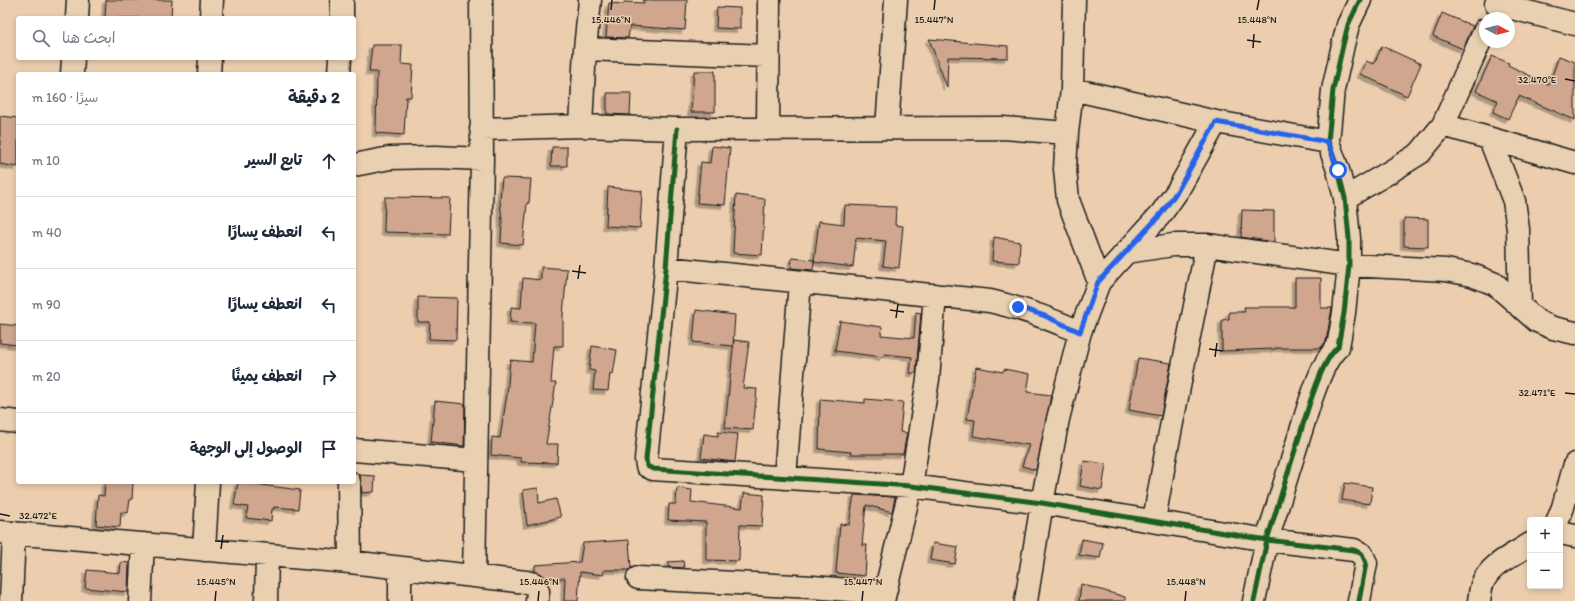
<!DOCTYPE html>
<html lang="ar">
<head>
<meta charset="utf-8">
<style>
  :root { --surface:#fff; --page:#f6f6f7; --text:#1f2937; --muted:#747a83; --line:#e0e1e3 }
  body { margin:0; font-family:Itim,"Playpen Sans Arabic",sans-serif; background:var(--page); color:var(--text); direction:rtl }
  .controls { position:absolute; right:12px; bottom:12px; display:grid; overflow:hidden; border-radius:4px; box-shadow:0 2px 6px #0003 }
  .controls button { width:36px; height:36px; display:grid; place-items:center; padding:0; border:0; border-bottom:1px solid var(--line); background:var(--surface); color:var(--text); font:20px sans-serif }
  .compass { position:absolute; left:1479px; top:12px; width:36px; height:36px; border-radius:50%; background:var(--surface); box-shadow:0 2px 6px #0003; rotate:97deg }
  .stop { position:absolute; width:12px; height:12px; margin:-9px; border:3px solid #2563eb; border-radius:50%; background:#fff }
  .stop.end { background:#2563eb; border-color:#fff; box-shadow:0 1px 4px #0008 }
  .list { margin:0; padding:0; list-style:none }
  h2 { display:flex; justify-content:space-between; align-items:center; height:52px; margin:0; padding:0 16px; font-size:17px }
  h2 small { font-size:13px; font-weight:400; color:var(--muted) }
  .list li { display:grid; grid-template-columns:26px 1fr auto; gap:12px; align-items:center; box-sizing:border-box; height:72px; padding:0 16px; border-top:1px solid var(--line) }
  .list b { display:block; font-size:15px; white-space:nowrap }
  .list em { font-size:13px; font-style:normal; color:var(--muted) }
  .icon { flex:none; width:22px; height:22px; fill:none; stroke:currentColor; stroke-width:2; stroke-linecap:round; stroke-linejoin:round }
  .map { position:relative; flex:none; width:1575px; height:601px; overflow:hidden; direction:ltr }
  .search { position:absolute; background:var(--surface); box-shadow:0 2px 6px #0003; left:16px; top:16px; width:340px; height:44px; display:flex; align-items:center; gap:10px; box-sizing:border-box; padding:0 14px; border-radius:4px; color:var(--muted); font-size:15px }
  .panel { position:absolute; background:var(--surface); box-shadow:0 2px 6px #0003; left:16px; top:72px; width:340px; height:412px; border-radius:4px; direction:rtl }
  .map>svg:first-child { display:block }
  .building { fill:#d0a68f; stroke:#1c1c1c; filter:url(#shadow) }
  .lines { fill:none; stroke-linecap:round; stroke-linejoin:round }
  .minor-casing { stroke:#1c1c1c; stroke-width:25 }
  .minor { stroke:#e9d0b1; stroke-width:22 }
  .cycleway-casing { stroke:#e9d0b1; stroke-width:8 }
  .cycleway { stroke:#1b5e20; stroke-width:5 }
  .route { stroke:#2563eb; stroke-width:5 }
  .ticks { fill:none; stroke:#1c1c1c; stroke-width:1.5 }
  .ticks-label { font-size:10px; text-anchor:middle; fill:#1c1c1c; stroke:#e9d0b1; stroke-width:3; stroke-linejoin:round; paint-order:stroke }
</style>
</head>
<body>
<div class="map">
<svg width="1575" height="601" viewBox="0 0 1575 601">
  <defs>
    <filter id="shadow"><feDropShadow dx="-3.5" dy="3.5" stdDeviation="0" flood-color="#0004"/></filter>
  </defs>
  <rect width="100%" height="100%" fill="#ecceaf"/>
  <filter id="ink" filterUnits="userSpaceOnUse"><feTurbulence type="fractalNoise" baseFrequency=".025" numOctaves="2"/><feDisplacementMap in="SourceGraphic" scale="8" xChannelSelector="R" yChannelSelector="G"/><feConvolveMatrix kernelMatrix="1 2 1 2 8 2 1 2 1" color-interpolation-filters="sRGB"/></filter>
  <g filter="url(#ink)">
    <!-- building -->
    <path class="building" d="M106 0H172L171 18H105Z
      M643 0H687L685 30 630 26 628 38 606 37 609 3 624 4V2L644 3Z
      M717 7 740 8V29L716 28Z
      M1442 13 1473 26 1463 49 1433 36Z
      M929 39 1008 46V58L948 57 947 87Z
      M372 45H402L401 64 413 65 411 97H406L404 135 376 133 377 72H369Z
      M1382 46 1421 64 1407 96 1360 74 1366 61 1374 64Z
      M1492 56 1509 63 1508 65 1549 85 1559 56 1575 62V120L1519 96 1508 119 1493 112 1498 101 1476 91Z
      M694 71H715V112H691Z
      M607 93H631L630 115 607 114Z
      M0 116 18 118V167L0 164Z
      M712 146 730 148 725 205 697 203 701 162 710 163Z
      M552 147H567V166H551Z
      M502 178 531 179 529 203H527L523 245 501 243 502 221 500 200Z
      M608 187 642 191 640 228 606 226Z
      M736 195 765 199 762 255 733 253Z
      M385 197 450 198 448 234 384 232Z
      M845 205 896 207 895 225 903 226 899 268 883 266 886 241 856 238 853 267 814 262 819 221 844 224Z
      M1242 210 1274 211V242L1241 237Z
      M1404 218 1428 219V247L1404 246Z
      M994 237 1020 242 1019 263 992 261Z
      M792 258 814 260 813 270 791 268Z
      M541 267 567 269 563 316V346H554L551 383H556L546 444H558L557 463 521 462V458L491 455 492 437 500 438 507 395 510 360 532 362 535 323 510 322 511 307 521 308 523 278 541 280Z
      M1295 278H1321V308H1332L1326 341 1321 348H1275V349L1222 351V320L1229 319V312H1245L1244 307H1295Z
      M418 297 457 298 456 340 429 339 430 322H418Z
      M696 310 735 315 733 346 693 342Z
      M916 312 921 313 916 373H910L912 357 884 354 883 357 835 351 840 321 882 327 881 335 914 338Z
      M0 324 18 326V345L0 343Z
      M734 340 749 342 743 388 757 389 753 430 725 428Z
      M592 346 617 350 613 374 610 373 608 391 593 390 595 371 589 370Z
      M1138 358 1171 363 1161 416 1129 410Z
      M976 367 1003 372 1004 369 1030 374 1027 392 1051 395 1036 470 1022 466 1029 445 973 436 975 420 967 419Z
      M820 399 865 403V399L903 402 900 432 907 433 903 454H850L851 452 819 449Z
      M435 401 465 404 464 446 431 442Z
      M718 432 738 434 735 462 701 458 704 434 718 436Z
      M1084 461 1106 464 1102 490 1080 486Z
      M360 475 375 476 374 492 362 493Z
      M105 482H133L132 499H130L128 513 121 512 120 527 96 525 98 495 104 496Z
      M238 482 300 490 298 509 274 507V509H272L271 521 246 518 248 507 234 505Z
      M1345 483 1372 487 1370 504 1342 500Z
      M538 488 539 503 556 499 561 517 527 525 523 490Z
      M677 488 692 490 691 502 742 508 744 493 764 495 762 526 740 525 739 561 706 560V522L668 520 669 504H676Z
      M854 495 895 497 892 512 866 505 862 545H867L865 576 836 573 840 524 849 525Z
      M1082 539 1103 543 1100 558 1079 555Z
      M629 540 631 568 629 570H604L603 575 580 572 578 601H564L565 578 545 579 541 574 535 571V565L580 562 583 543Z
      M933 543 958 547 955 564 930 560Z
      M683 561 684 568 669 567 668 562Z
      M121 562 129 563 128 592 85 588 87 570 120 573Z
      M1081 584 1125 597V601H1079Z"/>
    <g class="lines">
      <!-- minor casing -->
      <g class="minor-casing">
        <path id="minor" d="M1074 0 1072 89 1067 133 1065 169 1068 200 1099 282
          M1496 4 1575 24
          M77 18 78 0
          M211 18 212 0
          M342 18V0
          M585 49 768 56
          M72 74 73 58
          M209 74 210 58
          M339 74 340 58
          M1072 89 1216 122 1328 142
          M1443 125 1575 163
          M581 126 585 49 590 0
          M768 128 769 0
          M887 128 896 0
          M481 129 581 126 677 129 1003 128 1067 133
          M677 129 666 268 646 459 647 466 653 469 911 486 1042 503 1267 540 1354 550 1362 554 1366 563 1359 601
          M1490 139 1514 201 1518 229 1520 307
          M354 165 390 158 436 157 482 159
          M1345 198 1388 173 1420 153 1443 125 1485 30
          M1126 252 1173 245H1207L1349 265 1446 270 1472 275 1495 284 1537 321 1553 328 1575 333
          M666 268 990 301C1021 308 1051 319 1080 332
          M0 420 18 422
          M354 450 476 460
          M785 478 800 282
          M349 482 350 562
          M1154 520 1166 453 1207 245
          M1558 520 1563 507 1575 464
          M0 532 350 562 526 582 534 584 538 591 537 601
          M1560 533 1575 536
          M204 550 208 482
          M474 576 482 159 481 0
          M638 578 813 587 884 593
          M11 601 14 533
          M140 601 143 544
          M266 601 267 556
          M400 601V568
          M883 601 911 486 928 379 935 295
          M1026 601 1042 503 1058 419 1080 332 1099 282 1161 214 1178 190 1216 122
          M1254 601 1267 540 1310 402C1316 386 1324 359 1338 347L1344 313 1349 265V238L1345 198 1338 170 1328 142 1333 90 1343 45 1348 25 1360 0
          M1479 601C1480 596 1480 590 1482 585 1488 565 1514 555 1530 544"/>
      </g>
      <!-- minor -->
      <use href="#minor" class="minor"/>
      <!-- cycleway casing -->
      <g class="cycleway-casing">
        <path id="cycleway" d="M677 129 666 268 646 459 647 466 653 469 911 486 1042 503 1267 540 1354 550 1362 554 1366 563 1359 601
          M1254 601 1267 540 1310 402C1316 386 1324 359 1338 347L1344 313 1349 265V238L1345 198 1338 170 1328 142 1333 90 1343 45 1348 25 1360 0"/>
      </g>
      <!-- cycleway -->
      <use href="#cycleway" class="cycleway"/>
    </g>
  </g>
  <g class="lines" filter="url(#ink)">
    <!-- route -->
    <path class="route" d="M1018 307 1045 316 1080 332 1098 282 1161 214 1178 190 1216 122 1328 142 1338 170"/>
  </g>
  <!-- ticks -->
  <path class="ticks" d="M611 10 612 0M934 10 935 0M1257 10 1259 0M1247 40 1261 42M1253 48 1254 34M1565 79 1575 81M572 271 586 273M578 279 580 265M890 310 904 312M896 318 898 304M1209 349 1223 351M1215 357 1217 343M1565 393 1575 394M0 514 10 516M215 541 229 542M221 549 223 535M215 601 216 591M538 601 539 591M862 601 863 591M1185 601 1186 591"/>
  <g class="ticks-label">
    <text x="611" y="23">15.446°N</text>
    <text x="934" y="23">15.447°N</text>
    <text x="1257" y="23">15.448°N</text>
    <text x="1537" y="83">32.470°E</text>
    <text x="1537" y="396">32.471°E</text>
    <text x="38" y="519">32.472°E</text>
    <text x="216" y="585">15.445°N</text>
    <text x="539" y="585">15.446°N</text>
    <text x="863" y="585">15.447°N</text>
    <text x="1186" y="585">15.448°N</text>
  </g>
</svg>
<div class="controls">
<button>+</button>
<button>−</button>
</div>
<svg class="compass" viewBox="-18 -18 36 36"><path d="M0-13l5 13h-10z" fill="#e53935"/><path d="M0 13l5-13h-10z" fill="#747a83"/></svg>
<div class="stop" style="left:1338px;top:170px"></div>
<div class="stop end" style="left:1018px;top:307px"></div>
<div class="search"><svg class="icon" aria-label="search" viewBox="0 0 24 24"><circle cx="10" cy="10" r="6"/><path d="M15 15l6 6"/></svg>ابحث هنا</div>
<section class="panel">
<h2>2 دقيقة<small>سيرًا · 160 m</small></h2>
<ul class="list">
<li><svg class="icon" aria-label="ahead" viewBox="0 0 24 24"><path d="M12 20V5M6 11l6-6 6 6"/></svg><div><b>تابع السير</b></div><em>10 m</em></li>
<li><svg class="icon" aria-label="left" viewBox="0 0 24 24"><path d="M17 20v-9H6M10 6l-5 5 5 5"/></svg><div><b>انعطف يسارًا</b></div><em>40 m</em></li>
<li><svg class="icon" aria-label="left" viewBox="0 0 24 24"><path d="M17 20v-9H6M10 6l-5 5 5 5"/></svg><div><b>انعطف يسارًا</b></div><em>90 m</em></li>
<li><svg class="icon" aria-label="right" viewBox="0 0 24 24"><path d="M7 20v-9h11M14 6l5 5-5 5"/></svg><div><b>انعطف يمينًا</b></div><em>20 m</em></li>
<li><svg class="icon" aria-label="arrive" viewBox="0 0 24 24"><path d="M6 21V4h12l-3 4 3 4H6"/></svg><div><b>الوصول إلى الوجهة</b></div></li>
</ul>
</section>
</div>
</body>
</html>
